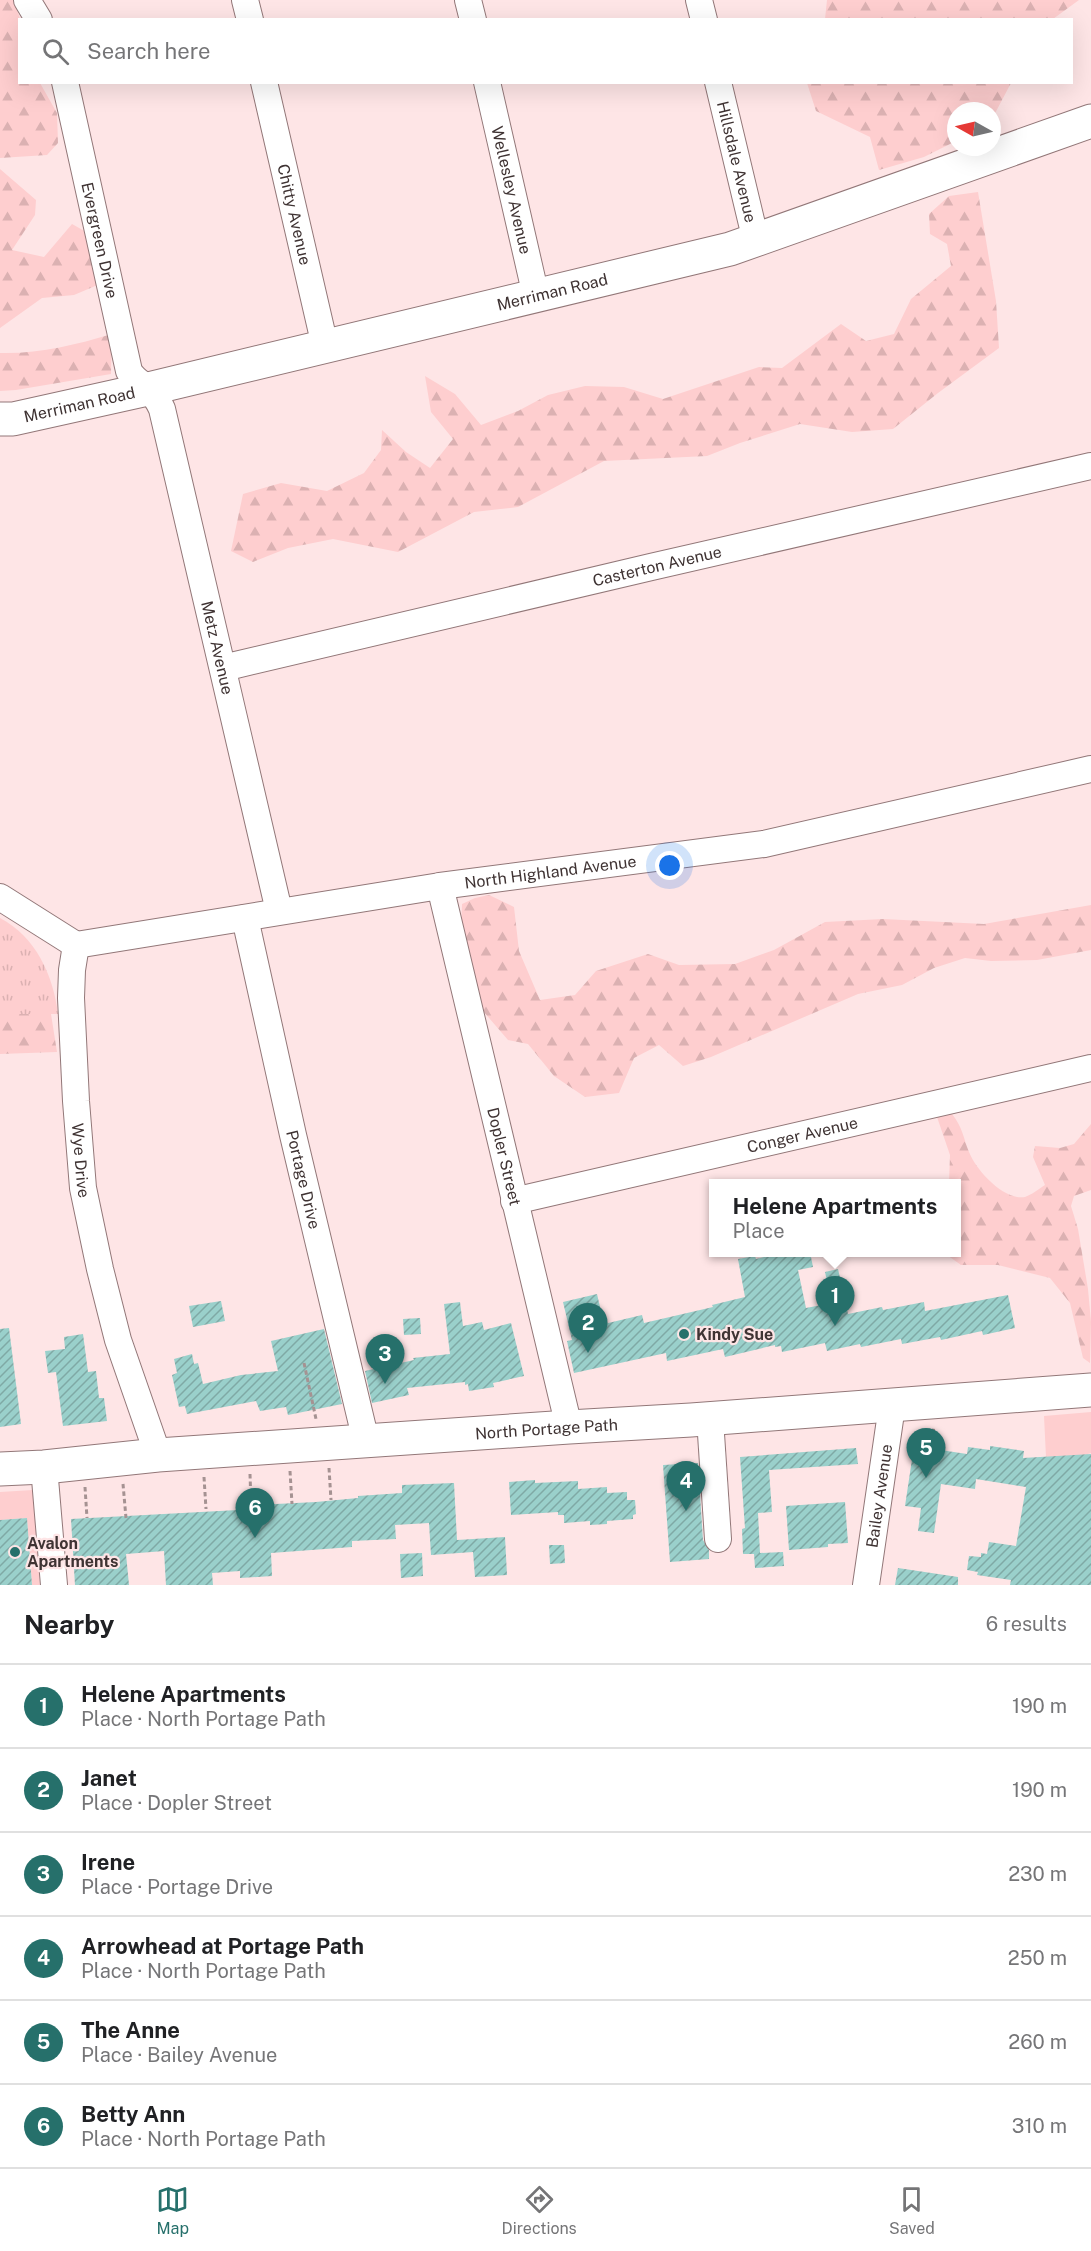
<!DOCTYPE html>
<html lang="en">
<head>
<meta charset="utf-8">
<style>
  :root { --surface:#fff; --page:#f2f2f2; --text:#202124; --muted:#757577; --line:#e0e0e0; --accent:#26706b }
  body { margin:0; font-family:"Public Sans",sans-serif; background:var(--page); color:var(--text) }
  .compass { position:absolute; left:947px; top:102px; width:54px; height:54px; border-radius:50%; background:var(--surface); box-shadow:0 6px 24px #0002; rotate:278deg }
  .you { position:absolute; left:670px; top:866px; width:21px; height:21px; margin:-15px; border:4px solid #fff; border-radius:50%; background:#1a73e8; box-shadow:0 0 0 9px #1a73e833 }
  .badge { display:grid; place-items:center; width:39px; height:39px; border-radius:50%; background:var(--accent); color:#fff; font-size:20px; font-weight:700 }
  .pin { position:absolute; translate:-50% -50px; filter:drop-shadow(0 2px 3px #0008) }
  .pin::after { content:''; position:absolute; top:32px; width:21px; height:18px; background:inherit; clip-path:polygon(0 0,100% 0,50% 100%) }
  .popup { position:absolute; left:709px; top:1179px; width:252px; height:78px; box-sizing:border-box; display:grid; place-content:center; border-radius:0px; background:var(--surface); filter:drop-shadow(0 2px 4px #0005); font-size:20px; white-space:nowrap; color:var(--muted) }
  .popup b { font-size:22px; color:var(--text) }
  .popup::after { content:''; position:absolute; left:50%; top:100%; margin-left:-12px; border:12px solid transparent; border-top-color:var(--surface) }
  .list { margin:0; padding:0; list-style:none }
  h2 { display:flex; justify-content:space-between; align-items:center; height:78px; margin:0; padding:0 24px; font-size:26px }
  h2 small { font-size:20px; font-weight:400; color:var(--muted) }
  .list li { display:grid; grid-template-columns:39px 1fr auto; gap:18px; align-items:center; box-sizing:border-box; height:84px; padding:0 24px; border-top:2px solid var(--line) }
  .list b { display:block; font-size:22px; white-space:nowrap }
  .list p { margin:0; font-size:20px; white-space:nowrap; color:var(--muted) }
  .list em { font-size:20px; font-style:normal; color:var(--muted) }
  .icon { flex:none; width:33px; height:33px; fill:none; stroke:currentColor; stroke-width:2; stroke-linecap:round; stroke-linejoin:round }
  .map { position:relative; flex:none; width:1091px; height:1585px; overflow:hidden }
  .search { position:absolute; background:var(--surface); box-shadow:0 6px 24px #0002; left:18px; right:18px; top:18px; height:66px; display:flex; align-items:center; gap:15px; box-sizing:border-box; padding:0 21px; border-radius:0px; color:var(--muted); font-size:22px }
  .sheet { height:582px; background:var(--surface) }
  nav { display:flex; justify-content:space-around; align-items:center; box-sizing:border-box; height:84px; border-top:2px solid var(--line); background:var(--surface); font-size:16px; color:var(--muted) }
  nav a { display:grid; justify-items:center; gap:3px }
  nav .on { color:var(--accent) }
  .map>svg:first-child { display:block }
  .grass { fill:#fececf }
  .forest { fill:url(#forest-firs) }
  .park { fill:url(#park-tufts) }
  .building { fill:url(#building-hatch) }
  .lines { fill:none; stroke-linecap:round; stroke-linejoin:round }
  .minor-casing { stroke:#927778; stroke-width:28 }
  .major-casing { stroke:#927778; stroke-width:35 }
  .path { stroke:#a59292; stroke-width:3; stroke-dasharray:4.5 3; stroke-linecap:butt }
  .minor { stroke:#fff; stroke-width:26 }
  .major { stroke:#fff; stroke-width:33 }
  .poi-dot { fill:#26706b; stroke:#fee5e6; stroke-width:2 }
  .labels { text-anchor:middle; stroke-width:4.5; stroke-linejoin:round; paint-order:stroke }
  .street-label { font-size:16px; fill:#3f3333; stroke:#fee5e6 }
  .poi-label { font-size:16px; font-weight:bold; fill:#3f3333; stroke:#fee5e6; text-anchor:start }
</style>
</head>
<body>
<div class="map">
<svg width="1091" height="1585" viewBox="0 0 1091 1585">
  <defs>
    <pattern id="forest-firs" width="22" height="20" patternUnits="userSpaceOnUse" patternTransform="scale(1.5)"><rect width="22" height="20" fill="#fececf"/><path d="M5 1l3.5 6h-7zM16 11l3.5 6h-7z" fill="#dbb1b2"/></pattern>
    <pattern id="park-tufts" width="24" height="20" patternUnits="userSpaceOnUse" patternTransform="scale(1.5)"><rect width="24" height="20" fill="#fececf"/><path d="M3 7l-1-3M5 7V3M7 7l1-3M15 17l-1-3M17 17v-4M19 17l1-3" fill="none" stroke="#dbb1b2"/></pattern>
    <pattern id="building-hatch" width="6" height="6" patternUnits="userSpaceOnUse" patternTransform="scale(1.5)"><rect width="6" height="6" fill="#9ad0cb"/><path d="M-1 1l2-2M0 6l6-6M5 7l2-2" fill="none" stroke="#7fa9a5"/></pattern>
  </defs>
  <rect width="100%" height="100%" fill="#fee5e6"/>
  <!-- grass -->
  <path class="grass" d="M1091 1412V1453L1088 1454 1090 1481 1046 1457 1044 1416Z
    M33 1490 40 1585H32L27 1518 0 1520V1492Z"/>
  <!-- forest -->
  <path class="forest" d="M0 0H14L20 19V82L40 83 57 113 58 143 47 155 0 158Z
    M827 0H1079L1053 19H825Z
    M807 83V82L1011 83 992 119V111H956V141L924 157 879 170 870 137 816 111Z
    M0 169 36 200 35 215 12 250 44 257 72 224 88 233 100 284 74 295 42 298 0 328Z
    M978 192 996 301 999 348 938 393 893 429 852 432 800 424 740 443 707 456 604 461 518 507 474 512 398 552 333 539 288 548 253 562 231 551 243 494 281 483 327 491 364 473 381 450 382 430 406 452 430 468 453 439 431 412 425 376 455 394 481 425 518 411 548 395 585 386 624 387 663 399 759 367 782 368 841 324 866 341 894 334 911 299 951 266 947 244 930 234 929 214 949 196Z
    M112 334 111 374 16 390 0 391V353C39 354 75 345 112 334Z
    M489 895 514 907 519 951 540 1000 575 995 596 971 648 954 679 965 735 964 774 950 825 922 883 919 984 924 1091 905V950L1037 960 991 961 965 958 934 968 902 985 858 994 711 1057 683 1066 659 1045 634 1058 619 1093 585 1097 554 1076 528 1044 508 1040 483 1011 461 929 462 904 475 898Z
    M0 1014H51L57 1052 0 1054Z
    M952 1114C963 1128 963 1137 969 1152 976 1170 1004 1201 1025 1197 1031 1195 1039 1189 1045 1185L1033 1157 1035 1146 1060 1148 1074 1144 1091 1124V1190L1074 1196 1071 1206 1078 1229 1088 1289 1091 1322 1090 1363 1083 1358 1070 1303 1050 1278 998 1265H961L947 1255 899 1253 956 1252V1184L949 1183 950 1155 937 1117Z"/>
  <!-- park -->
  <path class="park" d="M0 918C36 937 53 975 58 1014H0Z"/>
  <!-- building -->
  <path class="building" d="M785 1252H810L813 1267 798 1270 806 1308 832 1303 825 1272 838 1269 848 1314 882 1307 883 1310 924 1302 925 1311 1008 1295 1015 1328 983 1335 982 1331 941 1340 940 1337 902 1344 901 1339 861 1347 860 1344 827 1351 825 1343 782 1352 781 1346 775 1347V1345L725 1357 723 1349 667 1361 666 1353 574 1373 567 1341 572 1340 563 1302 597 1294 604 1324 642 1315 644 1323 713 1307 712 1305 745 1297 738 1259 755 1256 756 1259Z
    M221 1301 225 1321 193 1327 189 1306Z
    M460 1302 463 1326 482 1322 484 1330 511 1323 524 1376 493 1383 494 1387 469 1391 468 1384 465 1385V1382L407 1388 409 1395 372 1403 365 1371 414 1360 413 1358 450 1354 444 1304Z
    M420 1318 421 1334 404 1335 403 1319Z
    M9 1328 21 1424 0 1427V1329Z
    M324 1329 342 1404 288 1415 286 1407 260 1411 256 1401 187 1414 185 1406 179 1407 172 1375 177 1373 174 1359 192 1354 194 1364 198 1363 203 1384 241 1375 278 1371 271 1341Z
    M83 1334 88 1372 96 1371 99 1398H104L107 1421 63 1426 56 1372 48 1373 45 1351 65 1349 64 1337Z
    M914 1446 967 1454 968 1447 990 1450V1446L1024 1451 1023 1458 1091 1454V1585H1010L1011 1580 977 1575 978 1572 967 1570 969 1556 981 1557V1553L987 1554 989 1542 1016 1546 1026 1487 976 1479 975 1489 941 1484 934 1533 918 1531 921 1508 905 1506Z
    M856 1448 858 1464 769 1470 772 1512 758 1513 760 1553 783 1552 784 1566 755 1568 754 1554H743L742 1529 745 1528 740 1457Z
    M698 1463 703 1540 709 1550V1559L670 1562 663 1465Z
    M535 1480V1483L578 1481V1489L607 1487V1493L627 1492V1500H635L636 1514 633 1515V1519L607 1521V1524L590 1525V1521L564 1523V1515H558V1512L511 1515 509 1482Z
    M454 1483 457 1540 505 1537 507 1575 475 1577 473 1552 431 1555 429 1523 395 1525 396 1539 352 1541V1547L271 1553 272 1576 240 1578V1571L212 1573 213 1585H166L164 1551 126 1554 129 1585H75L71 1519 238 1510V1507L247 1506 251 1498 256 1505 316 1502 358 1498V1496L402 1493V1485Z
    M845 1502 848 1543 828 1544V1547L789 1550 786 1506Z
    M27 1518 32 1585H0V1520Z
    M549 1545H564L565 1563 550 1564Z
    M422 1553 423 1576 401 1578 400 1554Z
    M898 1568 958 1577V1585H895Z"/>
  <g class="lines">
    <!-- minor casing -->
    <g class="minor-casing">
      <g id="minor">
        <path d="M27 0 39 20"/>
        <path d="M245 0 250 20"/>
        <path d="M468 0 473 20"/>
        <path d="M699 0 704 20"/>
        <path id="s1" d="M65 82 129 371C134 380 140 382 147 388 154 394 159 402 162 409L279 911"/>
        <path id="s2" d="M264 82 325 346"/>
        <path id="s3" d="M487 82 536 296"/>
        <path id="s4" d="M718 82 756 241"/>
        <path id="s5" d="M223 668 651 567 1091 466"/>
        <path id="s6" d="M440 886 569 1427"/>
        <path d="M0 897 76 945"/>
        <path id="s7" d="M245 918 293 1135 366 1441"/>
        <path id="s8" d="M76 945 440 886 764 844 1091 769"/>
        <path id="s9" d="M76 945 72 970 71 998 76 1101 83 1188 100 1269 118 1340 158 1455"/>
        <path id="s10" d="M514 1201 1091 1068"/>
        <path d="M710 1419 718 1539"/>
        <path d="M44 1467 54 1585"/>
        <path id="s11" d="M866 1585 892 1406"/>
      </g>
    </g>
    <!-- major casing -->
    <g class="major-casing">
      <g id="major">
        <path id="s12" d="M0 419H13L148 389 730 249 1091 121"/>
        <path id="s13" d="M0 1469 44 1467 158 1455 569 1427 691 1420 1091 1390"/>
      </g>
    </g>
    <!-- path -->
    <path class="path" d="M304 1363 316 1419
      M931 1448 934 1426
      M329 1468 331 1500
      M290 1471 292 1504
      M250 1474 251 1504
      M204 1477 206 1509
      M123 1484 126 1518
      M85 1487 87 1518"/>
    <!-- minor -->
    <use href="#minor" class="minor"/>
    <!-- major -->
    <use href="#major" class="major"/>
  </g>
  <!-- markers -->
  <g class="poi-dot">
    <circle cx="684" cy="1334" r="6"/>
    <circle cx="15" cy="1552" r="6"/>
  </g>
  <g class="labels">
    <!-- street labels -->
    <g class="street-label">
      <text dy="6" stroke="none"><textPath href="#s4" startOffset="82">Hillsdale Avenue</textPath></text>
      <text dy="6" stroke="none"><textPath href="#s3" startOffset="111">Wellesley Avenue</textPath></text>
      <text dy="6" stroke="none"><textPath href="#s2" startOffset="136">Chitty Avenue</textPath></text>
      <text dy="6" stroke="none"><textPath href="#s1" startOffset="162">Evergreen Drive</textPath></text>
      <text dy="6" stroke="none"><textPath href="#s12" startOffset="567">Merriman Road</textPath></text>
      <text dy="6" stroke="none"><textPath href="#s12" startOffset="81">Merriman Road</textPath></text>
      <text dy="6" stroke="none"><textPath href="#s5" startOffset="446">Casterton Avenue</textPath></text>
      <text dy="6" stroke="none"><textPath href="#s1" startOffset="592">Metz Avenue</textPath></text>
      <text dy="6" stroke="none"><textPath href="#s8" startOffset="480">North Highland Avenue</textPath></text>
      <text dy="6" stroke="none"><textPath href="#s10" startOffset="296">Conger Avenue</textPath></text>
      <text dy="6" stroke="none"><textPath href="#s6" startOffset="278">Dopler Street</textPath></text>
      <text dy="6" stroke="none"><textPath href="#s9" startOffset="216">Wye Drive</textPath></text>
      <text dy="6" stroke="none"><textPath href="#s7" startOffset="268">Portage Drive</textPath></text>
      <text dy="6" stroke="none"><textPath href="#s13" startOffset="548">North Portage Path</textPath></text>
      <text dy="6" stroke="none"><textPath href="#s11" startOffset="90">Bailey Avenue</textPath></text>
    </g>
    <!-- poi labels -->
    <g class="poi-label">
      <text x="696" y="1340">Kindy Sue</text>
      <text x="27" y="1549">Avalon<tspan x="27" dy="18">Apartments</tspan></text>
    </g>
  </g>
</svg>
<svg class="compass" viewBox="-18 -18 36 36"><path d="M0-13l5 13h-10z" fill="#e53935"/><path d="M0 13l5-13h-10z" fill="#757577"/></svg>
<div class="you"></div>
<div class="pin badge" style="left:835px;top:1326px">1</div>
<div class="popup"><b>Helene Apartments</b>Place</div>
<div class="pin badge" style="left:588px;top:1353px">2</div>
<div class="pin badge" style="left:385px;top:1384px">3</div>
<div class="pin badge" style="left:686px;top:1511px">4</div>
<div class="pin badge" style="left:926px;top:1478px">5</div>
<div class="pin badge" style="left:255px;top:1538px">6</div>
<div class="search"><svg class="icon" aria-label="search" viewBox="0 0 24 24"><circle cx="10" cy="10" r="6"/><path d="M15 15l6 6"/></svg>Search here</div>
</div>
<section class="sheet">
<h2>Nearby<small>6 results</small></h2>
<ul class="list">
<li><span class="badge">1</span><div><b>Helene Apartments</b><p>Place · North Portage Path</p></div><em>190 m</em></li>
<li><span class="badge">2</span><div><b>Janet</b><p>Place · Dopler Street</p></div><em>190 m</em></li>
<li><span class="badge">3</span><div><b>Irene</b><p>Place · Portage Drive</p></div><em>230 m</em></li>
<li><span class="badge">4</span><div><b>Arrowhead at Portage Path</b><p>Place · North Portage Path</p></div><em>250 m</em></li>
<li><span class="badge">5</span><div><b>The Anne</b><p>Place · Bailey Avenue</p></div><em>260 m</em></li>
<li><span class="badge">6</span><div><b>Betty Ann</b><p>Place · North Portage Path</p></div><em>310 m</em></li>
</ul>
</section>
<nav>
<a class="on"><svg class="icon" aria-label="map" viewBox="0 0 24 24"><path d="M3 6l6-2 6 2 6-2v14l-6 2-6-2-6 2zM9 4v14M15 6v14"/></svg>Map</a>
<a><svg class="icon" aria-label="directions" viewBox="0 0 24 24"><path d="M12 3l9 9-9 9-9-9zM9 14v-3h6M13 9l2 2-2 2"/></svg>Directions</a>
<a><svg class="icon" aria-label="saved" viewBox="0 0 24 24"><path d="M7 4h10v16l-5-4-5 4z"/></svg>Saved</a>
</nav>
</body>
</html>
